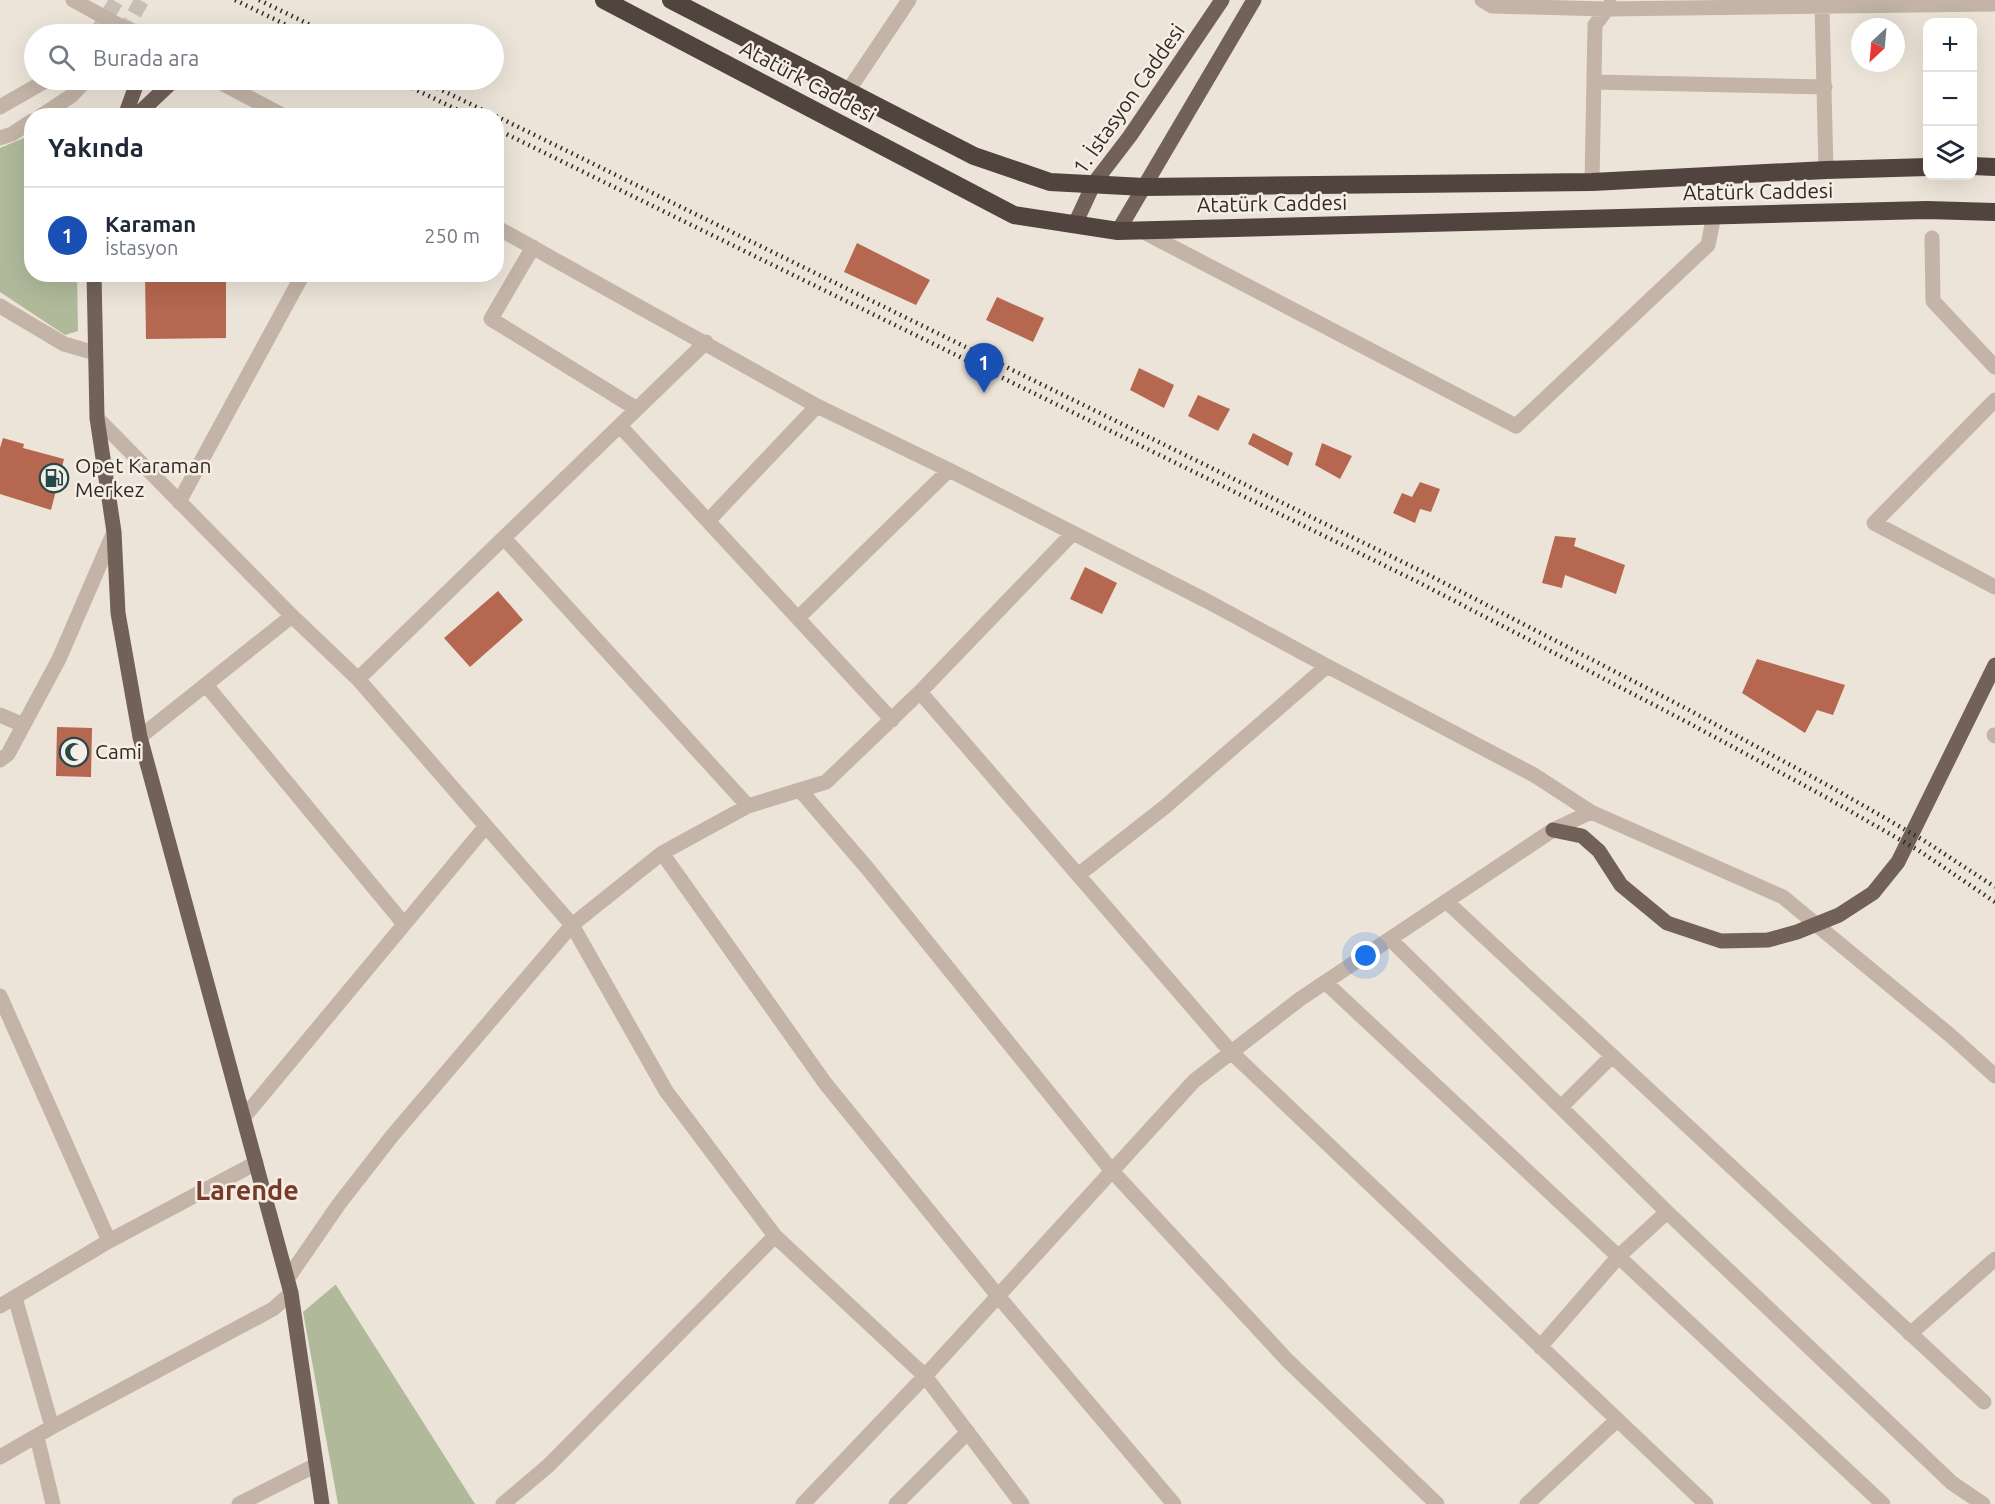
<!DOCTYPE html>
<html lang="tr">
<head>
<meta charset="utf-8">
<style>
  :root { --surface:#fff; --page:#f2f2f3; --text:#1f2937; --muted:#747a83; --line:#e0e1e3; --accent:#2563eb }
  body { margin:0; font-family:Ubuntu,sans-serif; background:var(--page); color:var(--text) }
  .controls { position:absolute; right:18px; top:18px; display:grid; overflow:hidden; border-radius:12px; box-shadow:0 6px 24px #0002 }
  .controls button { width:54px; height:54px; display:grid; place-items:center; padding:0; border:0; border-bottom:2px solid var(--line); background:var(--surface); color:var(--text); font:30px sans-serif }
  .compass { position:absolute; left:1851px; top:18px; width:54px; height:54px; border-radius:50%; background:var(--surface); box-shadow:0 6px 24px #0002; rotate:206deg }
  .you { position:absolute; left:1366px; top:956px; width:21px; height:21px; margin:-15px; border:4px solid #fff; border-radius:50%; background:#1a73e8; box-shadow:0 0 0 9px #1a73e833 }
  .badge { display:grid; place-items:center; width:39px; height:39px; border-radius:50%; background:var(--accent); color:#fff; font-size:20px; font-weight:700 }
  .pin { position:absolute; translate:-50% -50px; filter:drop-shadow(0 2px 3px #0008) }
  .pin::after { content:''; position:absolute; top:32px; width:21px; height:18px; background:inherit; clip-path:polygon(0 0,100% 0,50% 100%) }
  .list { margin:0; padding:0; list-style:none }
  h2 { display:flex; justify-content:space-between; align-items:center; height:78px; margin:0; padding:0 24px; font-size:26px }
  h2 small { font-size:20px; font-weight:400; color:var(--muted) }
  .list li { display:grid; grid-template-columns:39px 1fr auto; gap:18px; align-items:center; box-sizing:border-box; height:96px; padding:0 24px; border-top:2px solid var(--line) }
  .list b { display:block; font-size:22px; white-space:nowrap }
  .list p { margin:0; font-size:20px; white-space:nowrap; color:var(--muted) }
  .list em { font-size:20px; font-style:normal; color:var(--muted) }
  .icon { flex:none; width:33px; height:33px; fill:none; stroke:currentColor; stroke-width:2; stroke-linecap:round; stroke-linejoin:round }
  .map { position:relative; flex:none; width:1995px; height:1504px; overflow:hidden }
  .search { position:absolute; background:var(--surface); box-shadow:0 6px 24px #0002; left:24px; top:24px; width:480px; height:66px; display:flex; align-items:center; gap:15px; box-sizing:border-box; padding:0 21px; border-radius:33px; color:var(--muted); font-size:22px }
  .panel { position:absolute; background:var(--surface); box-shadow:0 6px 24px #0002; left:24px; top:108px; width:480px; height:174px; border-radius:24px }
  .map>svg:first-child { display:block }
  .green { fill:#b0ba9b }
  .building { fill:#b5674f }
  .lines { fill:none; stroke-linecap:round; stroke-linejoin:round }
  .minor-tunnel { stroke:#c7bfb5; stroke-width:15; stroke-dasharray:15 8; stroke-linecap:butt }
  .minor { stroke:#c3b4a7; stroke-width:15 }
  .major { stroke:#716159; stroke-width:15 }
  .highway { stroke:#51443e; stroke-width:18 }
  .rail { stroke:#312a26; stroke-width:4.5; stroke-dasharray:1.5 4.5; stroke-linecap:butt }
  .labels { text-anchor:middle; stroke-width:5; stroke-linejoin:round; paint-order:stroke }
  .street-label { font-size:21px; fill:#312a26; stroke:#f6eee4 }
  .poi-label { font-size:21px; fill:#312a26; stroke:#f6eee4; text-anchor:start }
  .district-label { font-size:27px; font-weight:bold; fill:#753c2a; stroke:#f6eee4 }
</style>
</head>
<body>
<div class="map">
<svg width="1995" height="1504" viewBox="0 0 1995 1504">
  <rect width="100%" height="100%" fill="#ede4d9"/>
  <!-- green -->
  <path class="green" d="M31 135 32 274 77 275 78 331 65 335 0 292V148Z
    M335 1285H336L475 1504H338L303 1312Z"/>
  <!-- building -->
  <path class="building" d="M857 243 930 280 916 305 844 272Z
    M145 274H226V338L146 339Z
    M997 297 1044 318 1033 342 986 320Z
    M1139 368 1174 385 1164 408 1130 390Z
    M1198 395 1230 409 1218 431 1188 416Z
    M1253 433 1293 453 1288 466 1248 444Z
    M3 438 24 444 23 448 64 459 51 510 0 494V448Z
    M1322 443 1352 456 1340 479 1315 465Z
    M1420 482 1440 489 1431 512 1420 509 1415 523 1393 513 1402 493 1412 497Z
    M1555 536 1576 538 1574 546 1625 565 1616 594 1565 575 1562 588 1542 583Z
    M1085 567 1117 583 1102 614 1070 599Z
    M498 591 523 620 470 667 444 638Z
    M1757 659 1845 685 1833 715 1817 710 1805 733 1742 693Z
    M57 727 92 728 91 777 56 776Z"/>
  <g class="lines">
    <!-- minor-tunnel -->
    <path class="minor-tunnel" d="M96 34 117 0
      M123 34 142 0"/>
    <!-- minor -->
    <path class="minor" d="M73 0 135 34
      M1482 0 1492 6 1606 9 1995 4
      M216 80 284 116
      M1594 82 1825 87
      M848 91 909 0
      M0 107 47 80
      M41 116 71 96 86 80
      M0 138 12 134 32 121
      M1826 170 1822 7 1827 0
      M1592 182 1595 25 1610 5
      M496 227 817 406 949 470 1207 601 1327 666 1534 775 1591 812
      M1140 230 1516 426 1708 245 1714 215
      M1932 238 1933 301 1995 367
      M533 247 491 319 637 409
      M0 306 64 344 95 353
      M1995 400 1874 523 1995 587
      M97 418 292 616 358 679 572 925 666 1091 775 1236 925 1376 1022 1504
      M620 426 892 720
      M179 502 303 274
      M708 521 817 406
      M504 538 748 806
      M798 618 949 470
      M358 679 706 342
      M206 685 404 924
      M920 692 1231 1052 1706 1504
      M0 715 23 725
      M1994 735 1995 736
      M140 737 292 616
      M0 760 8 754 59 659 114 532
      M800 790 868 869 1112 1171 1287 1360 1437 1504
      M662 853 825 1083 998 1296 1174 1504
      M1078 875 1166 806 1327 666
      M1446 901 1984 1402
      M1390 939 1667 1212 1952 1483 1983 1504
      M1325 982 1883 1504
      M0 996 109 1241
      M1561 1107 1612 1056
      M244 1117 486 826
      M288 1278 339 1204 392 1136 572 925 662 853 748 806 826 782 920 692 1072 534
      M15 1298 52 1427
      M0 1306 109 1241 256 1163
      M1910 1334 1995 1259
      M1540 1347 1619 1256 1667 1212
      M37 1437 53 1504
      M0 1457 52 1427 273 1309 291 1293
      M239 1504 316 1465
      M503 1504 549 1465 775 1236
      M803 1504 925 1376 1194 1081 1300 999 1553 830 1591 812 1783 897 1951 1036 1995 1076
      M896 1504 968 1432
      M1527 1504 1617 1420"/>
    <!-- major -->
    <path class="major" d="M125 116 138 80
      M136 116 174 80
      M1075 224 1094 183 1130 136 1222 0
      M1118 231 1254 0
      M94 274 97 418 114 532 118 613 140 737 291 1293 322 1504
      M1553 830 1582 836 1599 851 1621 885 1667 923 1721 941 1768 940 1797 932 1839 915 1873 893 1898 862 1995 665"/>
    <!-- highway -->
    <path class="highway" d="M604 0 1014 215 1118 231 1927 210 1995 212
      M671 0 974 156 1050 182 1144 187 1592 182 1826 170 1928 167
      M1972 166 1995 167"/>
    <!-- rail -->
    <path class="rail" d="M235 0 305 34
      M259 0 329 34
      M396 80 470 116
      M421 80 495 116
      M496 116 1425 573 1689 710 1831 787 1923 840 1995 887
      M496 129 1418 582 1683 720 1822 795 1918 850 1995 902"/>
  </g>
  <!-- icons -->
  <defs>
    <g id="fuel-ring" transform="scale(1.5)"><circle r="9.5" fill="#f6eee4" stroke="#224a4c" stroke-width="1.5"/><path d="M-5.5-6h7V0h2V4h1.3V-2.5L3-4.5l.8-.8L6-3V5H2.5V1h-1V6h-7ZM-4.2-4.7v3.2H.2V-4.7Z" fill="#224a4c"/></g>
    <g id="mosque-ring" transform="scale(1.5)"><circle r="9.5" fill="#f6eee4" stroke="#224a4c" stroke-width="1.5"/><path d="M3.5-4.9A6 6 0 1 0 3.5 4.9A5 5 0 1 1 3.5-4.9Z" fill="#224a4c"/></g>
  </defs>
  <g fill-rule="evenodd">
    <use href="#fuel-ring" x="54" y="478"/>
    <use href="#mosque-ring" x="74" y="752"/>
  </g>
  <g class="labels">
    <!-- street labels -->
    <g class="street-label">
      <text transform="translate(808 82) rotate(28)" y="7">Atatürk Caddesi</text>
      <text transform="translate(1129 99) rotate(-55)" y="7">1. İstasyon Caddesi</text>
      <text transform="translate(1758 192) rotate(-1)" y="7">Atatürk Caddesi</text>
      <text transform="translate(1272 204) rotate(-1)" y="7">Atatürk Caddesi</text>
    </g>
    <!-- poi labels -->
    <g class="poi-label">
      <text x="75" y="473">Opet Karaman<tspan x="75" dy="24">Merkez</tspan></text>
      <text x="95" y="759">Cami</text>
    </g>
    <!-- district labels -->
    <g class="district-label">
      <text x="247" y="1200">Larende</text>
    </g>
  </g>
</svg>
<div class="controls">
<button>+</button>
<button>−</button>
<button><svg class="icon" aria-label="layers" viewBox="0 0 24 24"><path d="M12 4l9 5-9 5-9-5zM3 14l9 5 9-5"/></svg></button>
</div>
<svg class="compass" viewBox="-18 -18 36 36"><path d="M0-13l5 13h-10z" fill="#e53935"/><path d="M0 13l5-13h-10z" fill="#747a83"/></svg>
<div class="you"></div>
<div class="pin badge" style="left:984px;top:393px;background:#1a4fb4">1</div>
<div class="search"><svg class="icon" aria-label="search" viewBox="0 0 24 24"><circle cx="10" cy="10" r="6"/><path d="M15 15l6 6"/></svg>Burada ara</div>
<section class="panel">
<h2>Yakında<small></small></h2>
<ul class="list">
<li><span class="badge" style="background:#1a4fb4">1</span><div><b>Karaman</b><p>İstasyon</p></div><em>250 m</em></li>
</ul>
</section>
</div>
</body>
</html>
